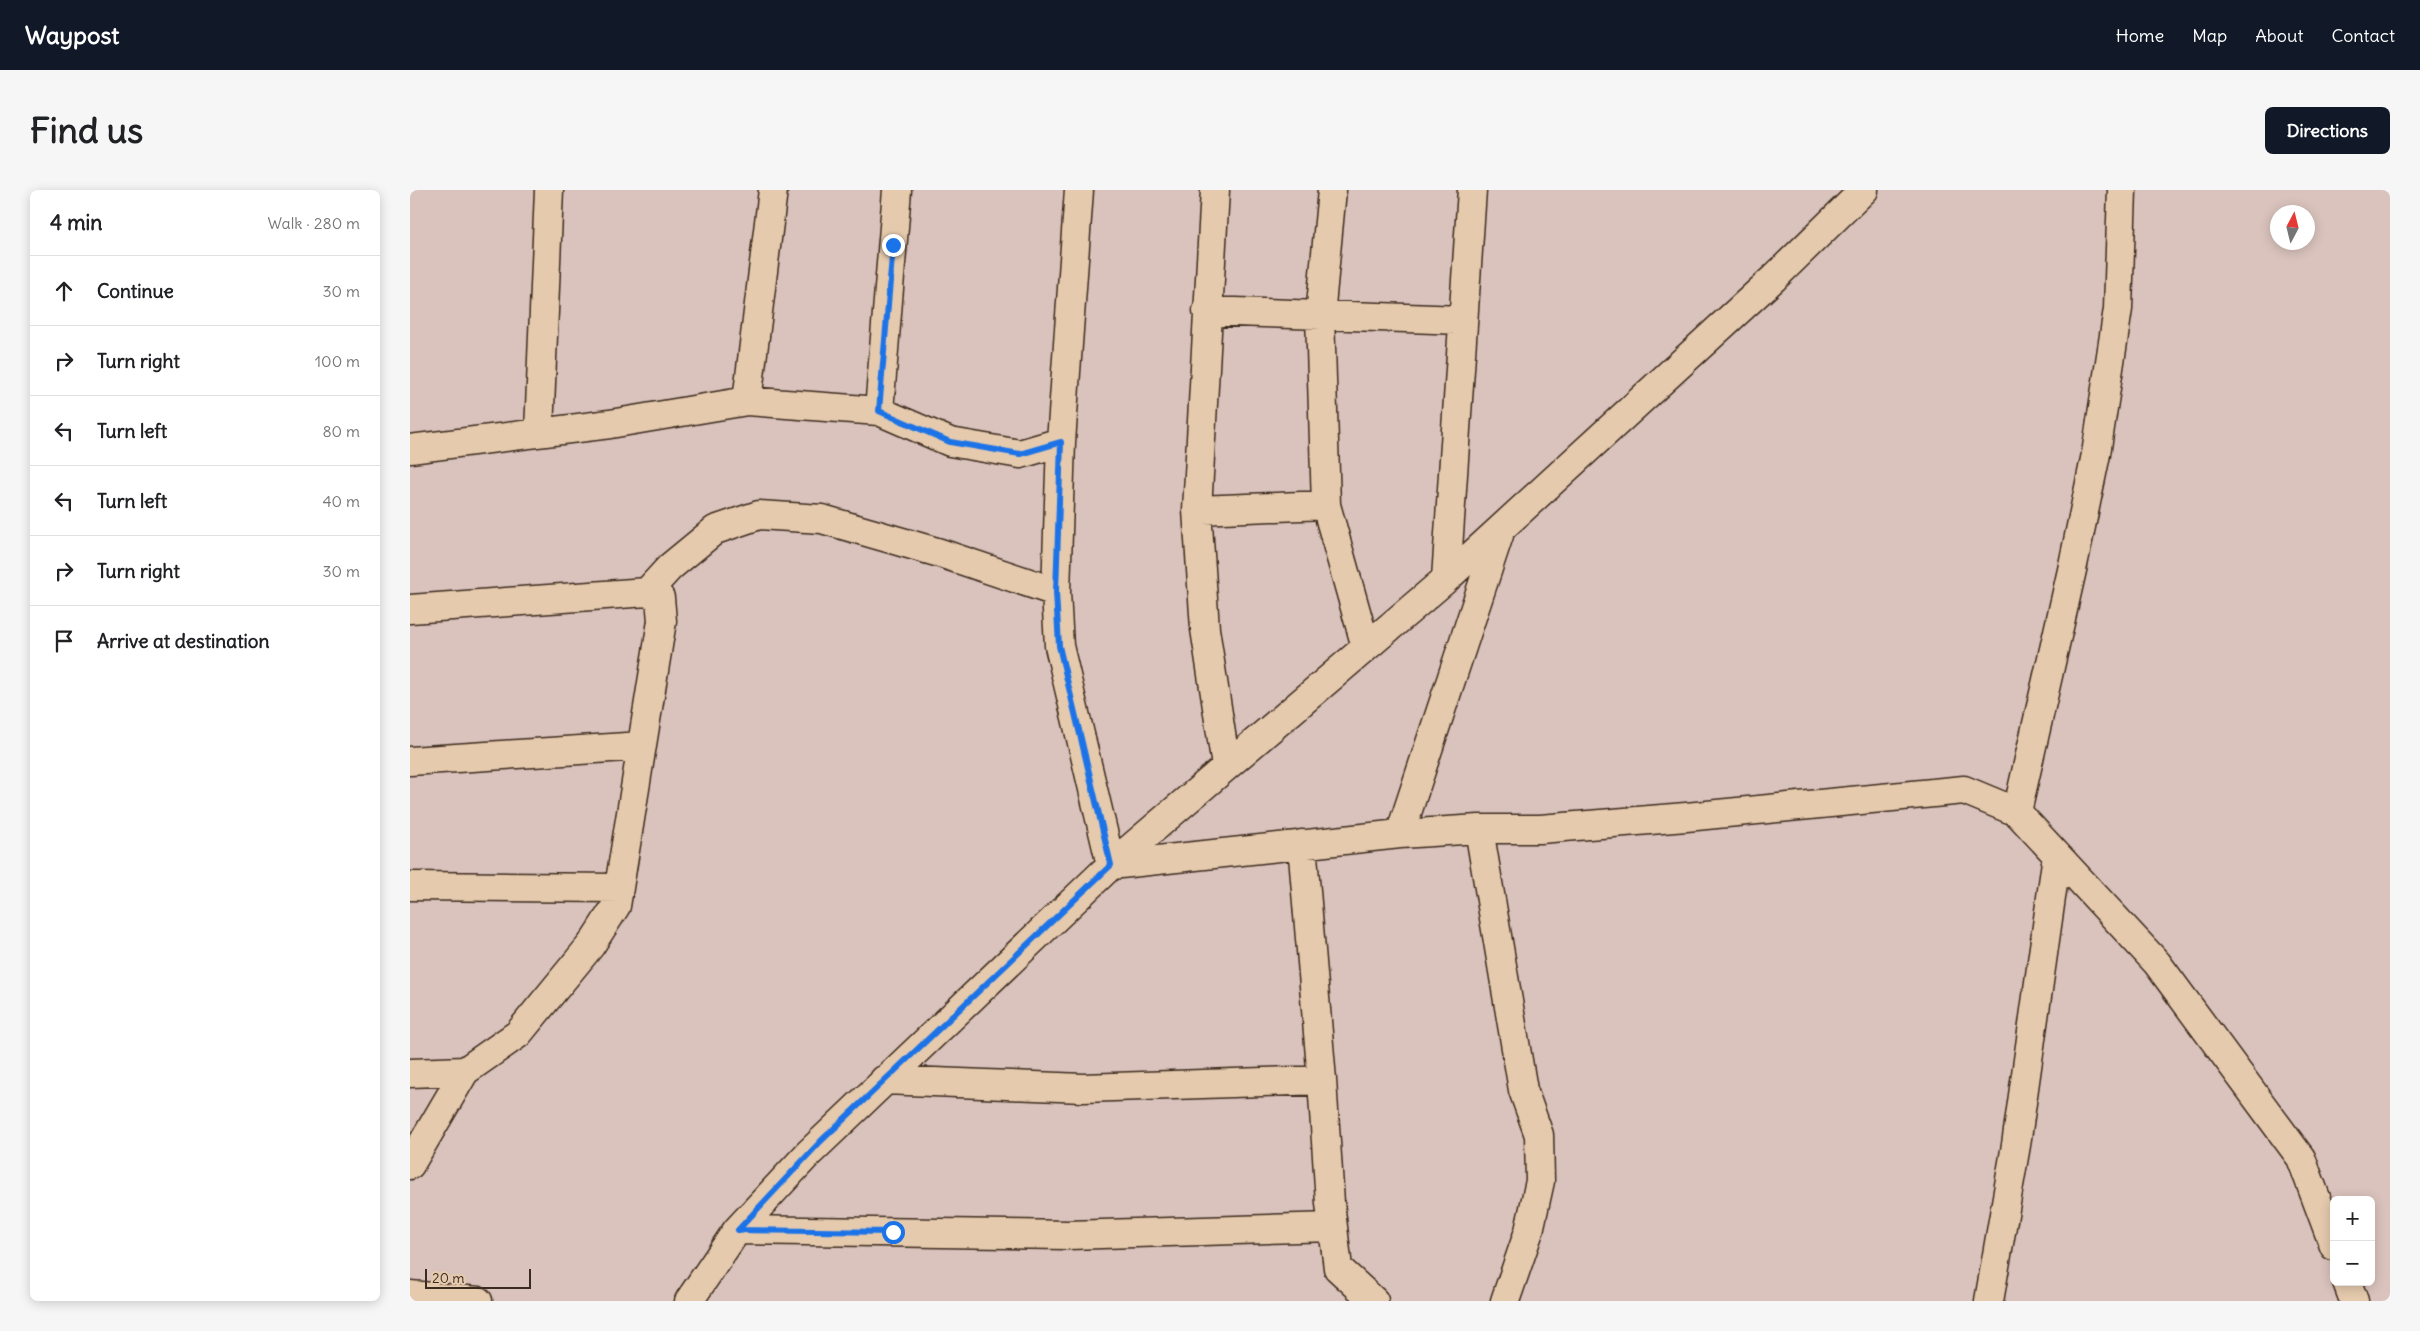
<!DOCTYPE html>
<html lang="en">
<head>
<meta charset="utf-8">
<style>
  :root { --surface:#fff; --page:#f6f6f6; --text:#202124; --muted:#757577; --line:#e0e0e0; --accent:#111827 }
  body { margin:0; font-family:Delius,sans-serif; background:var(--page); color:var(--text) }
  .controls { position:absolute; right:15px; bottom:15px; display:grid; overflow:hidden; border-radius:8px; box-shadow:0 2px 12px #0003 }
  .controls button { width:45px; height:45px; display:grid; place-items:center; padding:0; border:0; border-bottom:1px solid var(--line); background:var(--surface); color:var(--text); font:25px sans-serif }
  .compass { position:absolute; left:1860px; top:15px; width:45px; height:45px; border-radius:50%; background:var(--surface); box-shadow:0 2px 12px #0003; rotate:7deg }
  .scale { position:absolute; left:15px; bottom:12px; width:106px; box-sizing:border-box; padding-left:5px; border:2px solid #3b2a1e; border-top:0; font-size:14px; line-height:18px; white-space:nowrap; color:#3b2a1e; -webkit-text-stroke:4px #e5caad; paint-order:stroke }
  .stop { position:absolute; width:15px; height:15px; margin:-11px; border:4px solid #1a73e8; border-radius:50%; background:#fff }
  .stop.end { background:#1a73e8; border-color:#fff; box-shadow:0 1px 5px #0008 }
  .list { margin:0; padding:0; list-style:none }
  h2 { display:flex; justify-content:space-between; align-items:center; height:65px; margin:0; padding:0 20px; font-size:21px }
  h2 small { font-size:16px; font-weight:400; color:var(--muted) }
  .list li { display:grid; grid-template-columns:32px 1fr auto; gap:15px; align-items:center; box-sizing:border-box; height:70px; padding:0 20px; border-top:1px solid var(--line) }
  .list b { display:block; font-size:19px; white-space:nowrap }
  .list em { font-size:16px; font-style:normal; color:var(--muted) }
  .icon { flex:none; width:28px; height:28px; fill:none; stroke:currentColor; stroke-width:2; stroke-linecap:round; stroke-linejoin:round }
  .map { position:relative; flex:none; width:1980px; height:1111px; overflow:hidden; border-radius:8px }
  header { display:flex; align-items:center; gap:30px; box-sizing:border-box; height:70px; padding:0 25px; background:var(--accent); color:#fff }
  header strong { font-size:24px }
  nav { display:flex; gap:28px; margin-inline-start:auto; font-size:18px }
  .intro { display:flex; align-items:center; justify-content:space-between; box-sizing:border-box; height:120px; padding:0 30px }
  h1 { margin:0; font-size:35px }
  .button { padding:12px 22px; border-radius:8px; background:var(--accent); color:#fff; font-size:18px; font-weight:700 }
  main { display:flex; gap:30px; padding:0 30px }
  aside { flex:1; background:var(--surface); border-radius:8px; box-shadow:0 2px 12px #0003 }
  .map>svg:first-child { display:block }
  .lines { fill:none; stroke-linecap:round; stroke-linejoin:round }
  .street-casing { stroke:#3b2a1e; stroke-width:31 }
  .street { stroke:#e5caad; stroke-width:28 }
  .route { stroke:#1a73e8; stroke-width:6 }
</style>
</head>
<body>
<header>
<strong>Waypost</strong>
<nav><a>Home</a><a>Map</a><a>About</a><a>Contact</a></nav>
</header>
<div class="intro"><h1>Find us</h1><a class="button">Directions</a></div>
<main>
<aside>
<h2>4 min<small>Walk · 280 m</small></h2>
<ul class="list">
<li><svg class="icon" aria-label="ahead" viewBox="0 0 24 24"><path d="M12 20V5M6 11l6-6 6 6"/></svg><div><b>Continue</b></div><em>30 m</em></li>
<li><svg class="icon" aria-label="right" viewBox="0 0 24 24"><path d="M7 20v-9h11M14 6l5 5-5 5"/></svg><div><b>Turn right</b></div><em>100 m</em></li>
<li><svg class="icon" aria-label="left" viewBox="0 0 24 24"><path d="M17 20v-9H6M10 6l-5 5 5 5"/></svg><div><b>Turn left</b></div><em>80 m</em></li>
<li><svg class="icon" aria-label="left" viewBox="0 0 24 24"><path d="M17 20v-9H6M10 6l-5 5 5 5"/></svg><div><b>Turn left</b></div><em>40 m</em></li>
<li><svg class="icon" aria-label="right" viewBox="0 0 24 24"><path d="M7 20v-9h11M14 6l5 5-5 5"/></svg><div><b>Turn right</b></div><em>30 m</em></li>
<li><svg class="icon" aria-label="arrive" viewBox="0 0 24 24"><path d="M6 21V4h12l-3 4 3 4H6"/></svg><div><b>Arrive at destination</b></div></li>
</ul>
</aside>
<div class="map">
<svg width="1980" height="1111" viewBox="0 0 1980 1111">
  <rect width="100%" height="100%" fill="#dac3bd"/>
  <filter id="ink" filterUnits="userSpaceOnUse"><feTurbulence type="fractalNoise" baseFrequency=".02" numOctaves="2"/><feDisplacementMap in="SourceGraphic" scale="10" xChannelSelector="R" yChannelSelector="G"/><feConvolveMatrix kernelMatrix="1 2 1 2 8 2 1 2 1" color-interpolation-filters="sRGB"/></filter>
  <g filter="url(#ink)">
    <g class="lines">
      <!-- street casing -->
      <g class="street-casing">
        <path id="street" d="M669 0 651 252 646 402 649 456 701 675 990 644 1069 639H1130L1276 627 1554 600 1607 622 1747 773 1891 968 1924 1056
          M805 0 787 320 795 439 816 576
          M922 0 910 126 916 315 956 457
          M797 121 1053 130
          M337 211 363 0
          M469 221 487 0
          M129 242 139 0
          M0 259 200 234 337 211 469 221 540 252 610 264 651 252
          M787 320 916 315
          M1036 389 1062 0
          M237 402 260 377 305 340 349 325 412 329 530 363 646 402
          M0 419 237 402 250 408 252 431 206 716 181 755 108 844 55 881 0 975
          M0 571 232 556
          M1607 622 1662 380 1686 264 1708 119 1712 0
          M1069 639 1113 900 1129 945 1130 991 1119 1041 1095 1111
          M990 644 1091 339
          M892 654 912 890 920 1013 928 1078 964 1111
          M0 696 209 698
          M0 883 55 881
          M474 890 673 898 912 890
          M327 1040 658 1045 923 1037
          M1937 1092 1944 1111
          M0 1105 68 1111
          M279 1111 327 1040 398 964 701 675 1036 389 1364 88 1454 0
          M1579 1111 1606 955 1647 665"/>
      </g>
      <!-- street -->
      <use href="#street" class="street"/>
    </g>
  </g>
  <g class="lines" filter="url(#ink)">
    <!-- route -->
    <path class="route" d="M483 55 469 221 540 252 610 264 651 252 646 402 649 456 701 675 411 951 328 1040 483 1042"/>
  </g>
</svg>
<div class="controls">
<button>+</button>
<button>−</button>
</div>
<svg class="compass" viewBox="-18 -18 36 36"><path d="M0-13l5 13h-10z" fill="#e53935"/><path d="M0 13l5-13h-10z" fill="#757577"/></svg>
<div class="scale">20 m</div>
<div class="stop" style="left:483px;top:1042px"></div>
<div class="stop end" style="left:483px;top:55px"></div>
</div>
</main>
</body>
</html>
